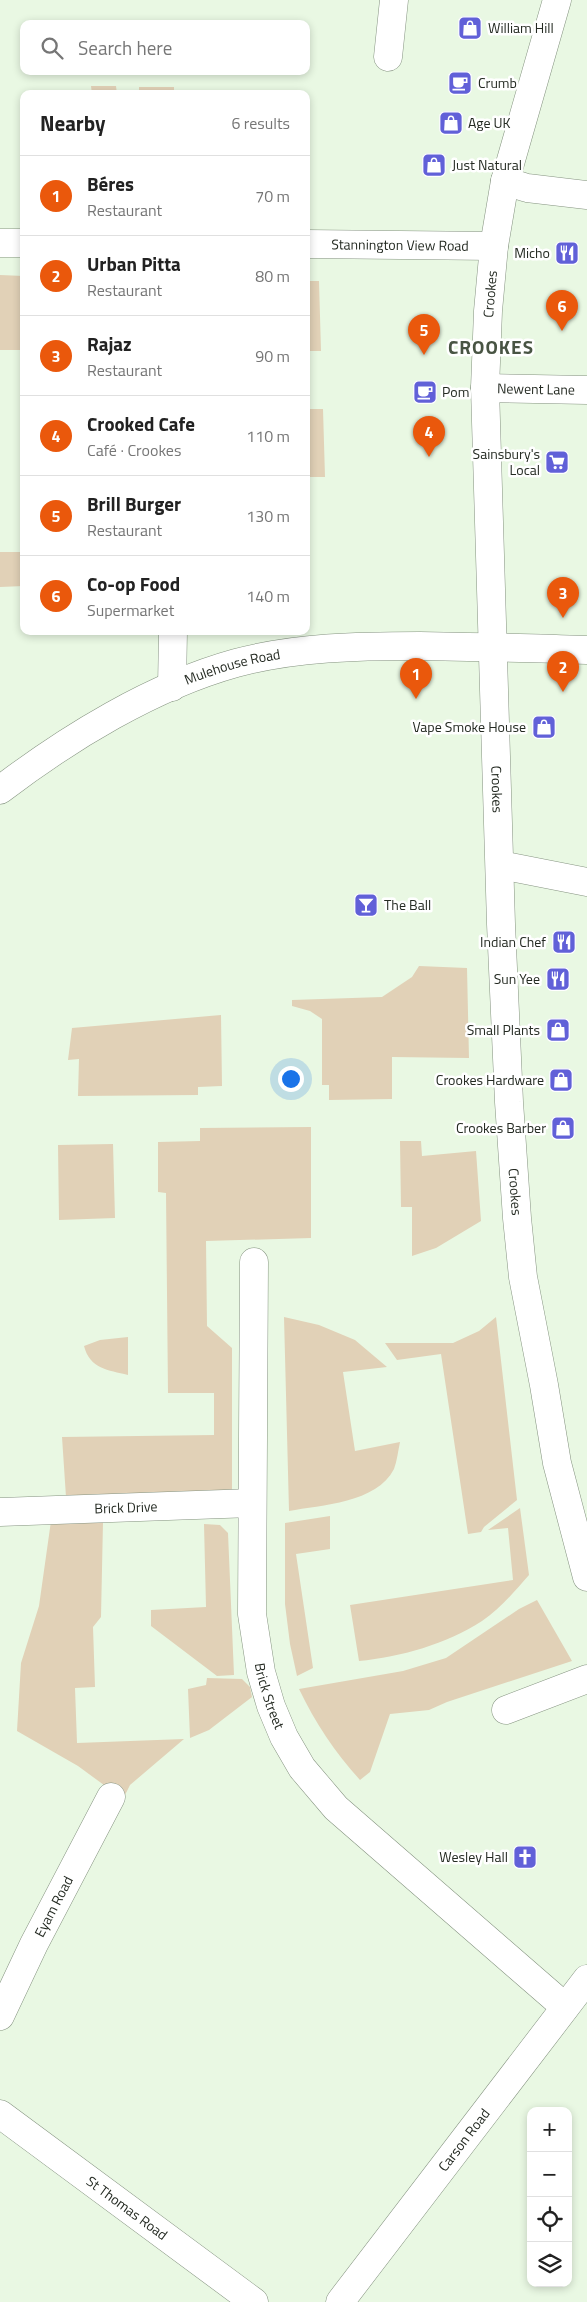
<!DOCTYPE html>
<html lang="en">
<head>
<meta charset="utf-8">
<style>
  :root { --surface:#fff; --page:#f6f6f6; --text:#222; --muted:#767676; --line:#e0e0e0; --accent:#ea580c }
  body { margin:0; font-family:"Titillium Web",sans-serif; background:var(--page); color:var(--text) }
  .controls { position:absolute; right:15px; bottom:15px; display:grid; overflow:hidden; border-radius:10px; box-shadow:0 2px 8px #0003 }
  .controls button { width:45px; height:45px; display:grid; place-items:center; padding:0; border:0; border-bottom:1px solid var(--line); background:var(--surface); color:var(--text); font:25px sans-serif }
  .you { position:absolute; left:290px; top:1078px; width:18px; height:18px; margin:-12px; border:4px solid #fff; border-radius:50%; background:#1a73e8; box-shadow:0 0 0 8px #1a73e833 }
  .badge { display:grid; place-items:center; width:32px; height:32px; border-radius:50%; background:var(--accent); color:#fff; font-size:16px; font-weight:700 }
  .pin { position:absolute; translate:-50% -41px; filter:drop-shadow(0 1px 2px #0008) }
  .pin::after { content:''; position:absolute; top:26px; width:18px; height:15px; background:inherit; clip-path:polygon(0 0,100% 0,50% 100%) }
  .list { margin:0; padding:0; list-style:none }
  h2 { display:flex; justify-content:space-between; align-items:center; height:65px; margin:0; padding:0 20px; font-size:21px }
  h2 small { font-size:16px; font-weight:400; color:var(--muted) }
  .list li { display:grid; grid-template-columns:32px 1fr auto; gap:15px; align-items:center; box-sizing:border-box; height:80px; padding:0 20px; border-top:1px solid var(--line) }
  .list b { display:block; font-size:19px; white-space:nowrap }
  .list p { margin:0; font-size:16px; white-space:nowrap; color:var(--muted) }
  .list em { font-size:16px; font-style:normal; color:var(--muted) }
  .icon { flex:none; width:28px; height:28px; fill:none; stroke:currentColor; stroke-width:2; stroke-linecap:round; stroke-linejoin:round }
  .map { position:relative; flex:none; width:587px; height:2302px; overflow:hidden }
  .search { position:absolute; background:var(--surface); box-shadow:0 2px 8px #0003; left:20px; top:20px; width:290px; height:55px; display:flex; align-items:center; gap:12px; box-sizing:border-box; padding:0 18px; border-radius:10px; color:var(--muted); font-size:19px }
  .panel { position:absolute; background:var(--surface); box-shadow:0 2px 8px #0003; left:20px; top:90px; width:290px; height:545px; border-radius:10px }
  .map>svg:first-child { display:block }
  .green { fill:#e1d1b7 }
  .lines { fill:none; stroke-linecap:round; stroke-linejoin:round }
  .minor-casing { stroke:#859380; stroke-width:29 }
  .minor { stroke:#fff; stroke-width:28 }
  .labels { text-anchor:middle; stroke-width:5; stroke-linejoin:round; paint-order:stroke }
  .poi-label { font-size:14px; fill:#242a22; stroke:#fff; text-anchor:end }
  .street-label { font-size:14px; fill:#242a22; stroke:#fff }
  .district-label { font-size:19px; font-weight:bold; letter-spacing:1px; fill:#485443; stroke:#fff }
</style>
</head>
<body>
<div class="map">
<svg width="587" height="2302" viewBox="0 0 587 2302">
  <rect width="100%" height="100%" fill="#e9f8e3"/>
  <!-- green -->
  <path class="green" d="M91 86H116L117 94H92Z
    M139 87H174V94H139Z
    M0 275 24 276V350H0Z
    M306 281H319L321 351H306Z
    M306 409H323L325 477H306Z
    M0 552H24V586L0 587Z
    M419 966 467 968 469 1058 392 1057V1099L329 1100V1085H322V1019L310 1011 292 1006V1000L382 997 412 977Z
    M221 1015 222 1086 198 1087V1095L78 1096 79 1059 68 1060 72 1028Z
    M311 1127V1238L206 1241 207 1326 232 1348V1490L66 1497 62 1437 214 1435V1393H168L166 1193 158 1192V1142L200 1141V1128Z
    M400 1141H421L422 1156 476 1151 481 1221 436 1248 412 1256V1207H401Z
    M113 1144 115 1218 59 1220 58 1145Z
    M284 1317 319 1325 355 1340 387 1367 343 1372 355 1451 400 1442C398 1451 397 1461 394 1469 377 1503 321 1505 289 1511Z
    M496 1317 517 1500 484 1527 481 1532 468 1534 441 1354 397 1360 385 1343H453L479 1331Z
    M128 1337V1375C108 1370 90 1369 84 1346L100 1340Z
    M520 1508 529 1575C515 1591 500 1609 482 1621 446 1644 401 1657 359 1661L350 1605 513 1580 508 1528 488 1530Z
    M330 1516V1549L296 1554 313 1668 297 1676 290 1644 285 1604V1523Z
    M51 1521 103 1522 101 1617 93 1627 95 1687 75 1688 77 1743 184 1739 130 1785 123 1799 78 1766 17 1731 21 1663 39 1606Z
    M204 1524 220 1525 228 1533 234 1675 217 1676 151 1626V1610L206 1607Z
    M537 1600 572 1661 447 1702 429 1710 390 1714 370 1772 360 1780C334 1751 316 1724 299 1689L403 1671 446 1658 519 1609Z
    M207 1678 242 1679 250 1687 252 1697 209 1730 190 1738 188 1689 206 1685Z"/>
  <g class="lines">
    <!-- minor casing -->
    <g class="minor-casing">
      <g id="minor">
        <path id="s1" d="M557 0 505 181 494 246 488 311 485 388 501 924 509 1102 517 1218 523 1277 544 1385 557 1463 587 1577"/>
        <path d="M388 57 394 0"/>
        <path d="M505 181 527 188 587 195"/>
        <path d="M0 243H24"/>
        <path id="s2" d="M306 244 494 246"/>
        <path id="s3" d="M485 388 587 390"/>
        <path d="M172 687 173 631"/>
        <path id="s4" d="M0 790C68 738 153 686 236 663 296 647 358 646 420 646 476 647 531 648 587 650"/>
        <path d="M500 865 587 882"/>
        <path id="s5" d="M254 1262 252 1614 261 1672 271 1706 284 1737 302 1768 336 1808 565 2007"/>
        <path id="s6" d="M0 1512 252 1503"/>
        <path d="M506 1710 587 1679"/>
        <path id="s7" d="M0 2016 34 1944 111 1797"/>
        <path id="s8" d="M0 2114 254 2302"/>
        <path id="s9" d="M340 2302 587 1979"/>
      </g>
    </g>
    <!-- minor -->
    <use href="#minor" class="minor"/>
  </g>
  <!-- icons -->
  <defs>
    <g id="shop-square" transform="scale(1.25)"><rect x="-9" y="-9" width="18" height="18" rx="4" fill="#6160d8" stroke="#fff"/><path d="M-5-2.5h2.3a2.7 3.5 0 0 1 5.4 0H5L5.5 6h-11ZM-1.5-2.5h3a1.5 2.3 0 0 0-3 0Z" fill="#fff"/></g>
    <g id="cafe-square" transform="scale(1.25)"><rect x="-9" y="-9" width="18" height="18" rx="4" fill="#6160d8" stroke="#fff"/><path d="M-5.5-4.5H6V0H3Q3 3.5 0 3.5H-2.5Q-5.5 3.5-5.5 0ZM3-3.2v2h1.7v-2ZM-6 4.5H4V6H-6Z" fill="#fff"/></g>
    <g id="restaurant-square" transform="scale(1.25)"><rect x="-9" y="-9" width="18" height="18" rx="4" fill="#6160d8" stroke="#fff"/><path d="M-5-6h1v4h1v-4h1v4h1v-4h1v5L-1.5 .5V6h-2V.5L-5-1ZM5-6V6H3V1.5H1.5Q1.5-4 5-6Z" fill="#fff"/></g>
    <g id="supermarket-square" transform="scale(1.25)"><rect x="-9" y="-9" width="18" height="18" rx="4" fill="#6160d8" stroke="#fff"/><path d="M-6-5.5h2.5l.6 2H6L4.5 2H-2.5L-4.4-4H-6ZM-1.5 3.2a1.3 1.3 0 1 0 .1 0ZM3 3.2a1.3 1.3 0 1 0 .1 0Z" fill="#fff"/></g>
    <g id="bar-square" transform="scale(1.25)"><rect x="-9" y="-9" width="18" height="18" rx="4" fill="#6160d8" stroke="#fff"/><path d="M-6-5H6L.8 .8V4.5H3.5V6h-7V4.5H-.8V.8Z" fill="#fff"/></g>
    <g id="church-square" transform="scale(1.25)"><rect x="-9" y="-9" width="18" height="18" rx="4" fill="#6160d8" stroke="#fff"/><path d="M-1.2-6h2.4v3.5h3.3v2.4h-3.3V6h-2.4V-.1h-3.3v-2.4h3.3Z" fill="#fff"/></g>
  </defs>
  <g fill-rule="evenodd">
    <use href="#shop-square" x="470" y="28"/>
    <use href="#cafe-square" x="460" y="83"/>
    <use href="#shop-square" x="451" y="123"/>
    <use href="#shop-square" x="434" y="165"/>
    <use href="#restaurant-square" x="567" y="253"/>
    <use href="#cafe-square" x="425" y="392"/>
    <use href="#supermarket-square" x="557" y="462"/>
    <use href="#shop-square" x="544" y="727"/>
    <use href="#bar-square" x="366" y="905"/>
    <use href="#restaurant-square" x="564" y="942"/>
    <use href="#restaurant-square" x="558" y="979"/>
    <use href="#shop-square" x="558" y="1030"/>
    <use href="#shop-square" x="561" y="1080"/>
    <use href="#shop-square" x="563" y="1128"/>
    <use href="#church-square" x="525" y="1857"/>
  </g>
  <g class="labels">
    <!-- poi labels -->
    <g class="poi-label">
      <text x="488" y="33" text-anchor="start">William Hill</text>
      <text x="478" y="88" text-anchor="start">Crumb</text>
      <text x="468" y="128" text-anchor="start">Age UK</text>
      <text x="452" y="170" text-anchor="start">Just Natural</text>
      <text x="550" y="258">Micho</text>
      <text x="442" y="397" text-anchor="start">Pom</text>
      <text x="540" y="459">Sainsbury's<tspan x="540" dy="16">Local</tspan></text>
      <text x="526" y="732">Vape Smoke House</text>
      <text x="384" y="910" text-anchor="start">The Ball</text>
      <text x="546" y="947">Indian Chef</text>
      <text x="540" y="984">Sun Yee</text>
      <text x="540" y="1035">Small Plants</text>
      <text x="544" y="1085">Crookes Hardware</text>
      <text x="546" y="1133">Crookes Barber</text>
      <text x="508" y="1862">Wesley Hall</text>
    </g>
    <!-- street labels -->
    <g class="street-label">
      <text dy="5" stroke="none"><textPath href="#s2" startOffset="94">Stannington View Road</textPath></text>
      <text transform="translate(490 294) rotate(-85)" y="5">Crookes</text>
      <text dy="5" stroke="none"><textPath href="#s3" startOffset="51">Newent Lane</textPath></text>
      <text dy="5" stroke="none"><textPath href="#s4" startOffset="265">Mulehouse Road</textPath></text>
      <text dy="5" stroke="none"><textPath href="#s1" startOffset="798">Crookes</textPath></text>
      <text dy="5" stroke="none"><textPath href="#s1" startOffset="1201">Crookes</textPath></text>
      <text dy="5" stroke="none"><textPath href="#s6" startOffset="126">Brick Drive</textPath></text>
      <text dy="5" stroke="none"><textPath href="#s5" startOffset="436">Brick Street</textPath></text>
      <text dy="5" stroke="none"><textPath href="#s7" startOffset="122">Eyam Road</textPath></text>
      <text dy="5" stroke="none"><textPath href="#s9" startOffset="204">Carson Road</textPath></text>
      <text dy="5" stroke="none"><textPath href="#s8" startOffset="158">St Thomas Road</textPath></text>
    </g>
    <!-- district labels -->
    <g class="district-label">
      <text x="491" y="354">CROOKES</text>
    </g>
  </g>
</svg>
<div class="controls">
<button>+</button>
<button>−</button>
<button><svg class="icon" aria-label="locate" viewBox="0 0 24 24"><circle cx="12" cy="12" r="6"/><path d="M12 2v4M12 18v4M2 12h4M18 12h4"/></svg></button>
<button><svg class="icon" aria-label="layers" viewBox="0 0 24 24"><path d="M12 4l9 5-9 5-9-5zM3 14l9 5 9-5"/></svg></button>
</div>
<div class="you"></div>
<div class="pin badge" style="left:416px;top:699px">1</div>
<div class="pin badge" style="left:563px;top:692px">2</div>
<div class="pin badge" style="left:563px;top:618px">3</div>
<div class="pin badge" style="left:429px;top:457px">4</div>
<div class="pin badge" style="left:424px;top:355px">5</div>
<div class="pin badge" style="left:562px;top:331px">6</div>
<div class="search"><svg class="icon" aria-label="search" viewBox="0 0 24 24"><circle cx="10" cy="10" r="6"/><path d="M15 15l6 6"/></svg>Search here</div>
<section class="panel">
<h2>Nearby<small>6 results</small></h2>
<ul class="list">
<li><span class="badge">1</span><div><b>Béres</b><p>Restaurant</p></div><em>70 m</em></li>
<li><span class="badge">2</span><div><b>Urban Pitta</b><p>Restaurant</p></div><em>80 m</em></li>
<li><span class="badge">3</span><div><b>Rajaz</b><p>Restaurant</p></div><em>90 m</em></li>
<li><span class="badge">4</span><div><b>Crooked Cafe</b><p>Café · Crookes</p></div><em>110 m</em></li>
<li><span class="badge">5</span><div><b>Brill Burger</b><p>Restaurant</p></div><em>130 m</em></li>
<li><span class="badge">6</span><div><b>Co-op Food</b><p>Supermarket</p></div><em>140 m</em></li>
</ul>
</section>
</div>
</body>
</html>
